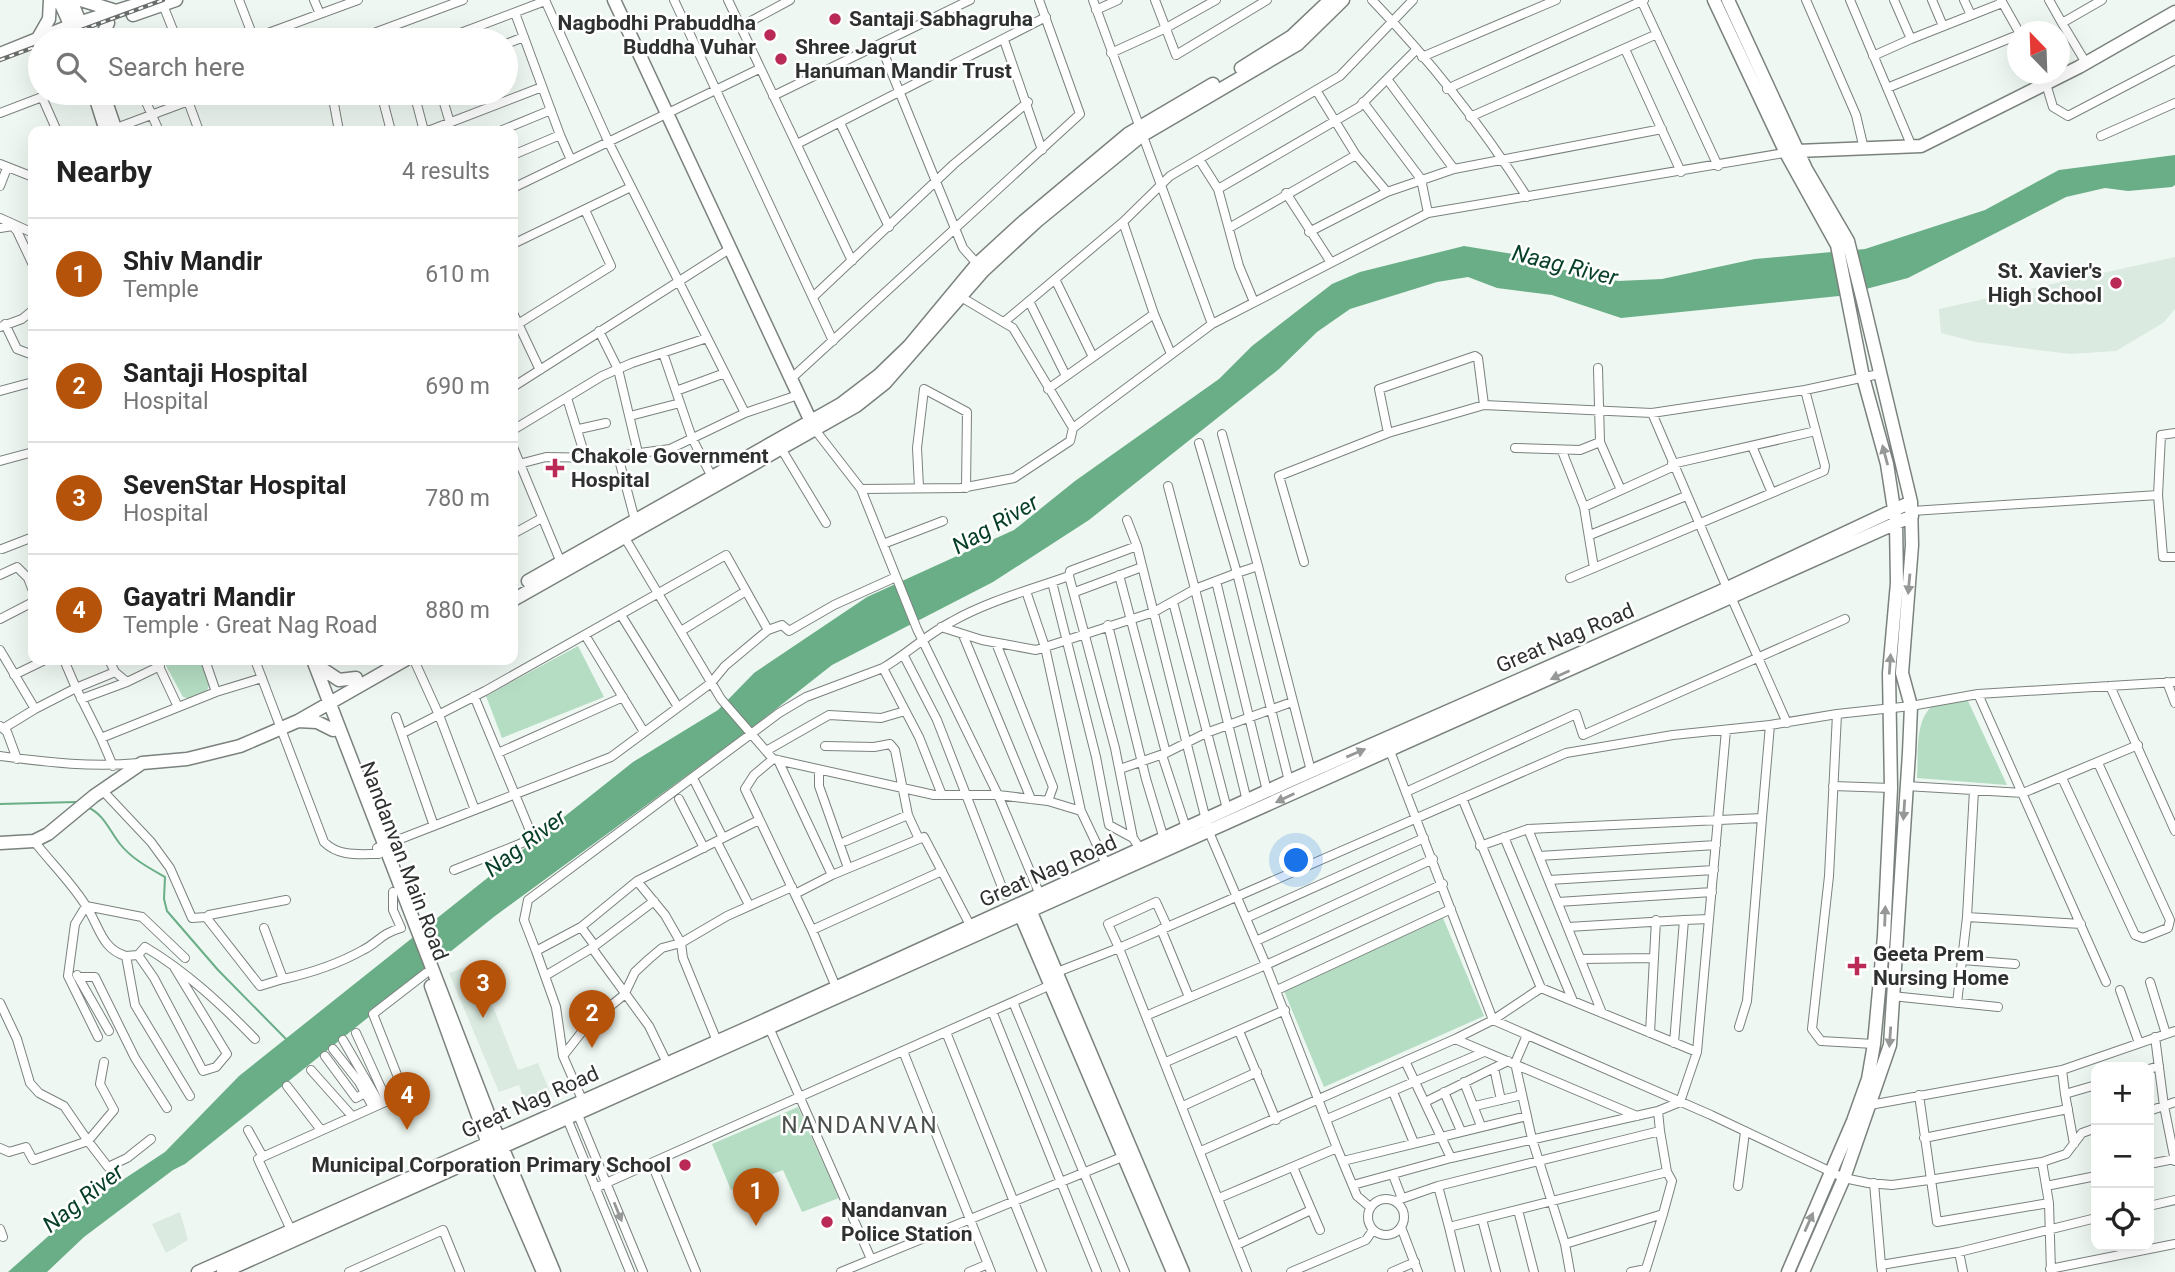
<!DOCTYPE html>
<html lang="en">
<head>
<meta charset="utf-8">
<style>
  :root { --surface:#fff; --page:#f2f2f2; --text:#222; --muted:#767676; --line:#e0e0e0; --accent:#b45309 }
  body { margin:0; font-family:Roboto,sans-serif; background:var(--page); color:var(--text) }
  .controls { position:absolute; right:21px; bottom:21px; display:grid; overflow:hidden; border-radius:14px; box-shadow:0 7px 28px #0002 }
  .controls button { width:63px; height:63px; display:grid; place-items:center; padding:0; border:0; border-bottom:2px solid var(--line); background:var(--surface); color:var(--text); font:35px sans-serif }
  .compass { position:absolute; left:2007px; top:21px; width:63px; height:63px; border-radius:50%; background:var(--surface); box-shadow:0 7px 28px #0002; rotate:337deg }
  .you { position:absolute; left:1297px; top:861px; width:24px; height:24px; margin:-18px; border:5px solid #fff; border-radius:50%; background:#1a73e8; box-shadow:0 0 0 10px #1a73e833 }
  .badge { display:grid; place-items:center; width:46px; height:46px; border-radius:50%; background:var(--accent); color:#fff; font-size:23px; font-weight:700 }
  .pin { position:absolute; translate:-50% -58px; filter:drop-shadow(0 2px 4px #0008) }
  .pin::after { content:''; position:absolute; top:37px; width:24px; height:21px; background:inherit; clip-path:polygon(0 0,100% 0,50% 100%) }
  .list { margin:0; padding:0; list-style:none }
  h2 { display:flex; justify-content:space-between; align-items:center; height:91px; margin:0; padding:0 28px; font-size:30px }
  h2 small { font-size:23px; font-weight:400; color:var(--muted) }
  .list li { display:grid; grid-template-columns:46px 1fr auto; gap:21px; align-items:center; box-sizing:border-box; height:112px; padding:0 28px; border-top:2px solid var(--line) }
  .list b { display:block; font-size:26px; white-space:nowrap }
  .list p { margin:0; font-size:23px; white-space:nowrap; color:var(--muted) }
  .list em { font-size:23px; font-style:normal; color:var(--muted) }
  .icon { flex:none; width:38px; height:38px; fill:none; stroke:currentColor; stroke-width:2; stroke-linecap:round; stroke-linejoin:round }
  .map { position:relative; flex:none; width:2175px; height:1272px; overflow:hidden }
  .search { position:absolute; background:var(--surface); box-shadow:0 7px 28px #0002; left:28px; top:28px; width:490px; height:77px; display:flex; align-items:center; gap:18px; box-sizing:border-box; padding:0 24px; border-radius:38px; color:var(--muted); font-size:26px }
  .panel { position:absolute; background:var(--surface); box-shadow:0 7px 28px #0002; left:28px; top:126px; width:490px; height:539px; border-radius:14px }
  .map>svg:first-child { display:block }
  .built { fill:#daeae0 }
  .green { fill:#b4ddc3 }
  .water { fill:#6aae87 }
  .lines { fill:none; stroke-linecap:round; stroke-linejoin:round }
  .stream { stroke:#6aae87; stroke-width:2 }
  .street-casing { stroke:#7b827d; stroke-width:10 }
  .secondary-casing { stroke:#7b827d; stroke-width:15 }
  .primary-casing { stroke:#7b827d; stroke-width:15 }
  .street { stroke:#fff; stroke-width:8 }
  .secondary { stroke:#fff; stroke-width:12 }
  .primary { stroke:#fff; stroke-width:12 }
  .rail-casing { stroke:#696e6a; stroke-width:4.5 }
  .rail { stroke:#fff; stroke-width:2; stroke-dasharray:5; stroke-linecap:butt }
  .oneway { fill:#969897 }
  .poi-dot { fill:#b92a57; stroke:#fff; stroke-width:2.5 }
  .labels { text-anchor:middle; stroke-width:5; stroke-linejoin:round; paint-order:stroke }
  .poi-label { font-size:21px; font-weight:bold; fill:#2e312f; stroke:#fff; text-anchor:start }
  .street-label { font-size:21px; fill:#2e312f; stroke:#fff }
  .water-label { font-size:23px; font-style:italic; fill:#063f26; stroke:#fff }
  .neighbourhood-label { font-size:23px; letter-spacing:2px; fill:#4a504c; stroke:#fff }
</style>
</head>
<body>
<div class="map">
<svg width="2175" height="1272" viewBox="0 0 2175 1272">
  <rect width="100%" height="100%" fill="#eef7f1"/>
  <!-- built -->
  <path class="built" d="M2175 257V309L2163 323 2116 351 2070 354 1976 342 1941 333 1939 309Z
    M476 963 518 1070 538 1063 552 1097 526 1105 519 1085 499 1092 449 973Z
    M180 1212 188 1240 166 1253 152 1224Z"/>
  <!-- green -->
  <path class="green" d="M578 646 604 697 502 738 486 696Z
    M163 660H200L209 685 207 691 191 699 183 697Z
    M1939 701H1968L2007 785 1917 778C1919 752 1913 715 1939 701Z
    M1443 918 1484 1016 1324 1087 1284 991Z
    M798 1107 839 1198 802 1212 783 1170 731 1190 712 1144Z"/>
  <!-- water -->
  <path class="water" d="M2175 155V185L2172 187 2128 191 2105 188 2066 197 1908 278 1839 296 1621 318 1552 295 1497 288 1468 277 1437 282 1350 309 1317 332 1279 369 1089 520 993 582 832 665 753 727 495 916 185 1164 173 1170 84 1237 47 1272H8L80 1208 165 1152 239 1076 633 762 718 710 754 673 867 597 1014 530 1075 481 1219 379 1252 346 1332 284 1360 272 1464 246 1519 255 1560 269 1618 281 1662 279 1755 259 1865 249 1985 210 2059 170Z"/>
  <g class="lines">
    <!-- stream -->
    <path class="stream" d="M0 804 76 802
      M87 807C104 814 109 830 120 844 132 859 149 868 165 877L164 899 167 911 218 970 286 1039"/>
    <!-- street casing -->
    <g class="street-casing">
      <path id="street" d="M239 0 254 39
        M314 0 320 14
        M545 0 608 141 745 413
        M674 0 833 341
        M728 0 852 261
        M1093 0 1212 324 1428 213 1790 152
        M1155 0 1176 55 1267 0
        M1372 0C1429 59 1483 128 1527 197
        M1641 0 1718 166
        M1806 0 1856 115 1864 149
        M1850 0 1912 147
        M1932 0 1943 26
        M1964 0 1971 15
        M2001 0 2019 32
        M2049 0 2062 23 2102 0
        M163 5 177 40
        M1096 10 1118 0
        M2062 23 2086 63
        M394 26 398 40
        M740 27 790 0
        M1911 39 2002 3
        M249 40 358 0
        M355 40 463 0
        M442 40 545 1
        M1004 40 1042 150
        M506 44 524 37
        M880 44 963 248 980 267
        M1625 49 1681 172
        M1111 53 1166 28 1216 0
        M1873 56 1911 39 1894 0
        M1422 57 1556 0
        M2043 74 2053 107 2068 116 2175 60
        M1387 79 1454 169
        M1887 88 2018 35
        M1447 89 1644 0
        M142 93 159 131
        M332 93 339 131
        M381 93 391 131
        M414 93 424 131
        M441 93 450 123
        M773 96 970 0
        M188 101 199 131
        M1363 102 1421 179 1428 213
        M0 113 42 97 57 131
        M1470 117 1657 34
        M840 123 889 227
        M111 130 210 93
        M428 131 542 87
        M500 131 551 110
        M560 135 571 160
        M2101 136 2175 103
        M797 144 1046 17
        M513 155 560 135 515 13
        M1356 155 1387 192
        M1199 159 1218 189 1239 266 1254 302
        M0 164 33 177
        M0 186 7 168
        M513 188 759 69
        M1218 189 1359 107 1416 50
        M1286 193 1330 261
        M0 218 33 233
        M9 222 17 231 33 265
        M0 228 13 226
        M1229 228 1356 155 1316 90
        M1309 232 1387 192 1454 169 1662 129
        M513 244 631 187
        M1055 279 1093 357
        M813 297 954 164 1028 102
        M961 297 1013 328 1073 428
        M1029 301 1066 376
        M513 313 540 370
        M1154 314 1171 354
        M1004 322 1123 222
        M5 324 17 349 33 355
        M518 324 611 266 585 210
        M0 327 22 319 33 310
        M599 331 618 369 638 453
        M663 353 692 438 714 481
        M794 376 1080 114 1039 0
        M513 387 731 248
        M1048 389 1154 314 1123 222 1170 176 1340 76 1413 0
        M0 391 33 382
        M676 391 725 373
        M567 398 585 456
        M1652 413 1727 588
        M630 416 680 403
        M579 429 606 423
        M513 430 602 376 632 363 707 338
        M1388 433 1379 389 1475 356 1478 358 1484 405
        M2175 433 2161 435 2158 495 2163 557H2175
        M1222 434 1258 566
        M1600 442 1621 490
        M1199 443 1237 573 1258 566 1311 771
        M1752 446 1772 493
        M513 447 562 565
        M1515 448 1580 450 1600 442 1598 368
        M782 450 826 523
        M1562 451 1584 507 1594 568
        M618 456 636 524
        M0 461 33 452
        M519 464 546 457 602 458 670 449 745 413 798 395
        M1672 464 1816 431
        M919 487 917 448 924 389 967 412 966 488
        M861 489 961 488 1014 478 1070 441 1073 428 1212 324
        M1584 507 1672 467
        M1912 511 2158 495
        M1127 520 1137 546
        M622 533 721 699 773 759 934 795H998L917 629 861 489 816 431
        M513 534 540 519
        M1590 535 1686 496
        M883 544 943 521
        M2 549 33 537
        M1304 562 1279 476 1388 433 1484 405 1652 413 1805 390 1879 374
        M0 575 17 567 28 578H33
        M1119 575 1166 753 1120 769
        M1069 576 1115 748 1133 838 1141 850
        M28 578 33 591
        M1570 578 1824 471 1825 466 1805 390
        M1216 581 1267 791
        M1052 582 1096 757 1109 825 1133 838
        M1026 591 1045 647 1081 811
        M1075 592 1142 567
        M1732 599 1787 723
        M1173 602 1227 809
        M621 615 678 707
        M0 619 33 602
        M1108 625 1146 779 1164 839
        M941 627 982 640 1036 650 1154 612 1195 589 1168 486
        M768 630 782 625 789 631 834 605 896 577
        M681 631 746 591
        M585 635 644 732
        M963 635 1031 799
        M996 643 1053 787 1048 801
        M0 650 35 709 4 728
        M904 656 937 720 1005 895
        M109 660 115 672 76 688 101 738 216 692 205 660
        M156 660 178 707
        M255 660 324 842C339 857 359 854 379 854
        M414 660 439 715 475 810
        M115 672 127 682 160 666
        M14 675 45 660
        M2167 682 2175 703
        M2110 686 2175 831
        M216 692 262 678
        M1978 694 2106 982
        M81 699 127 682
        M35 709 76 688 64 660
        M1837 714 1911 706 1978 694 2175 682
        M396 717 434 826
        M1770 725 1837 714 1829 876 1812 1029 1821 1041 1874 1044
        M0 726 7 732 17 759
        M101 738 113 766
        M825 746 874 747 890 744 895 750 908 815 919 839
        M766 751 829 715 881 718 905 711
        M1390 751 1493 1020 1711 1115 1844 1178 1868 1183 1892 1185 1929 1180 2042 1162 2066 1154 2082 1133 2096 1128
        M498 753 623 697
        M1166 753 1206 733 1292 702
        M1162 755 1186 828
        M0 756C47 762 92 768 139 763
        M773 759 754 775 745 789 812 930 836 987
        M778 760 832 875
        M819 770V786L848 868
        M2062 778 2135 935 2143 938 2168 928 2170 920 2098 763
        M695 782 723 838
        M1833 786 1891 788
        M1906 786 2023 793 2138 745
        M103 791 151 842 170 868 192 918 206 917 260 986 283 979
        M1406 792 1576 714 1583 735 1845 619
        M942 795 919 737 883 668C907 654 926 635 951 622 988 601 1030 590 1069 576L1070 571 1137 546 1209 832 1266 965 1148 1015
        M1462 798 1541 988 1697 1052
        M679 799 704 848
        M1247 801 1195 589 1237 573 1289 781
        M759 820 637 881 665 915 681 943 727 916 792 887
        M1528 829 1602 1013
        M1504 837 1573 1001
        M34 841C50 862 72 883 86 906 99 925 101 949 126 956L135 1005 190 1096
        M846 841 908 815
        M717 842 749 905
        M377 848 611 757 711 683 725 666 768 630 726 555 485 691 403 733
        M1539 856 1716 845
        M454 870 522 843 531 833 474 696
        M1549 880 1714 870
        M795 894 832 875 924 837 971 927
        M1040 895 998 795 1048 801 1081 811 1107 866
        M654 901 592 948 649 1026 667 1063
        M1558 902 1712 892
        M209 915 286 900
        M1967 917 2081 924
        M1246 918 1424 838
        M1568 927 1684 920
        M264 928 283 979C311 973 338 964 363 950 379 942 380 934 401 928L393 910V892
        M1161 929 1189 997
        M812 930 942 871
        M1256 941 1433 859
        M595 946 581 927 637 881
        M536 951 524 920 528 900 779 713 806 697 883 668
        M138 955 145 947C187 972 222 1005 255 1039
        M126 956 138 955 154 978 203 1071 216 1067 227 1054 174 967
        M1581 959 1654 958
        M1962 960 2015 964
        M1052 974 1119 948 1108 924 1156 902 1167 926
        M77 975 109 1031
        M545 976 592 948
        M78 977H95L135 1058 167 1108
        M2150 982 2166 1034
        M1277 990 1451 909
        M2120 990 2139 1043
        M1892 996 1998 1007
        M1013 1002 1125 1272
        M0 1003 17 1039 30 1083 39 1093 64 1106 88 1141 114 1110 100 1084 104 1062
        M1957 1003 1967 917 1974 790
        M992 1011 1097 1272
        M768 1025 871 1259
        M1739 1027 1747 1001 1762 818
        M1239 1031 1276 1120
        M946 1032 1042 1272
        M356 1033 387 1101
        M1650 1033 1656 920
        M1527 1035 1515 1063 1532 1139 1565 1244 1663 1214 1672 1181 1667 1172
        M98 1037 68 976 75 924 86 906 142 917 185 958
        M2155 1037 2164 1106 2175 1161
        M1455 1039 1637 1116
        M343 1040 380 1104
        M1674 1043 1684 920 1709 919
        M333 1049 359 1082 373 1107
        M903 1051 991 1272
        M325 1056 356 1098 365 1093
        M563 1056 556 1007 536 951 581 927
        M1166 1062 1285 1010
        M1406 1063 1451 1158
        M1494 1068 1501 1100
        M2149 1069 2159 1066
        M311 1070 352 1116
        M2062 1070 2065 1094
        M1464 1082 1481 1126
        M287 1086 321 1130
        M1393 1092 1414 1143
        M1444 1092 1461 1131
        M1919 1095 1937 1222 2049 1203
        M1425 1102 1508 1061
        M584 1104 563 1056 588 1024 624 995 635 972 649 959 662 948 681 943 683 958 717 1041
        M1870 1105 2062 1070 2175 1031
        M1183 1106 1257 1072
        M1475 1106 1522 1095
        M576 1110 643 1272
        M2149 1111 2175 1102
        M566 1116 630 1272
        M1327 1119 1484 1052
        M248 1130 263 1157
        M1924 1138 2068 1109
        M2074 1144 2065 1094 2096 1085
        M0 1148 9 1152 26 1147 33 1160 88 1141 108 1167 127 1158 151 1139
        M1337 1148 1266 965 1443 884
        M1201 1151 1455 1039 1493 1020 1541 988
        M1343 1161 1527 1116
        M2042 1162 2049 1203 2051 1272
        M652 1164 696 1272
        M2149 1164 2175 1159
        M1293 1167 1320 1230
        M1393 1175 1401 1196
        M1874 1183 1881 1265
        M1353 1185 1451 1158 1658 1111 1680 1102 1697 1052 1726 730
        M1438 1186 1449 1227 1667 1172 1660 1131
        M1738 1186 1745 1132
        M2046 1186 2096 1176
        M595 1188 1053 984
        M1219 1198 1337 1148 1357 1196 1370 1207
        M1368 1217a18 18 0 1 1 36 0a18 18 0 1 1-36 0Z
        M1395 1201 1438 1186 1660 1131 1658 1111
        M2149 1206 2175 1200
        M1518 1210 1534 1272
        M1482 1219 1496 1272
        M1401 1227 1418 1272
        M1449 1227 1460 1272
        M0 1229 3 1237
        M291 1230 258 1159 401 1095 403 1090 373 1014 426 973
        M1565 1244 1570 1272
        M1237 1245 1311 1210
        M1959 1252 1963 1272
        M2050 1269 2175 1244
        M349 1272 443 1230 460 1272
        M841 1272 1127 1155
        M969 1272 988 1264
        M1247 1272 1119 948 1566 753 1673 735 1770 725 1762 818 1528 829 1480 846
        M1291 1272 1366 1240 1373 1230
        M1392 1272 1415 1262
        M1631 1272 1646 1269 1663 1214
        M1882 1272 1881 1265 1959 1252 2096 1218"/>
    </g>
    <!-- secondary casing -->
    <g class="secondary-casing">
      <path id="secondary" d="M59 0 77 40
        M71 0 87 40
        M81 0 116 11
        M614 0 814 428
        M1714 0 1786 153 1837 245 1863 377 1887 464 1896 522 1897 583 1889 673 1891 788 1884 936 1874 1044 1868 1079 1853 1121 1788 1272
        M1728 0 1806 169 1848 241 1863 301 1911 502 1912 545 1902 673 1911 706 1909 753 1890 1045 1844 1178 1803 1272
        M37 40 49 19 50 0
        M100 40 108 23
        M1241 68 1292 36 1330 0
        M94 93 106 131
        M103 93 116 131
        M1797 151 1921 146 2079 67 2175 12
        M528 581 841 404 879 375 909 346 977 264 1024 221 1128 134 1213 84
        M513 600 856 406 885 383 983 271 1037 221 1141 136 1298 44 1343 0
        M313 660 488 1113 554 1272
        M318 666 339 680 356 678
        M298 721 317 722 333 730
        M0 843 34 841 48 834 94 796 142 763 187 759 240 746 298 721 405 660
        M1028 905 1183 1272
        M1018 909 1173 1272
        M431 986 491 1152 543 1272
        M198 1272 754 1025 1289 781 1719 592 1911 502
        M223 1272 1912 516"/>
    </g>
    <!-- primary casing -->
    <g class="primary-casing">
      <path id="primary" d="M133 15 176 0
        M0 54 72 25 151 0"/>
    </g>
    <!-- street -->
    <use href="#street" class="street"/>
    <!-- secondary -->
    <use href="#secondary" class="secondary"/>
    <!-- primary -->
    <use href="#primary" class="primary"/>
    <!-- rail casing -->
    <g class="rail-casing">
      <path id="rail" d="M54 40 163 0
        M0 60 40 45"/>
    </g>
    <!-- rail -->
    <use href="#rail" class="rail"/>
  </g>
  <!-- one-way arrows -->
  <defs><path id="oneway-solid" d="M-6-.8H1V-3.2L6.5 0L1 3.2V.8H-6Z" transform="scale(1.75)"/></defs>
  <g class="oneway">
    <use href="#oneway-solid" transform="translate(1885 455) rotate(-105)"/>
    <use href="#oneway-solid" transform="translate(1909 584) rotate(95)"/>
    <use href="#oneway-solid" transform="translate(1890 664) rotate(-86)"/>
    <use href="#oneway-solid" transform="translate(1560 675) rotate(156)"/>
    <use href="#oneway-solid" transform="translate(1356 753) rotate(-23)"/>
    <use href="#oneway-solid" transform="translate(1285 798) rotate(154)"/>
    <use href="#oneway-solid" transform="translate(1904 810) rotate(94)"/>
    <use href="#oneway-solid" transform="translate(1885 916) rotate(-88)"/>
    <use href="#oneway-solid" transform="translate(1890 1037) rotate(94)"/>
    <use href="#oneway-solid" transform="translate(618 1212) rotate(68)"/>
    <use href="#oneway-solid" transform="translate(1809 1222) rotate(-66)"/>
  </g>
  <!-- markers -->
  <g class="poi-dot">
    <circle cx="835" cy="19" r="7"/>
    <circle cx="770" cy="35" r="7"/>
    <circle cx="781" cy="59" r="7"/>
    <circle cx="2116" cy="283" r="7"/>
    <path d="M551.5 457.5h7v7h7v7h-7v7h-7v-7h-7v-7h7z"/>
    <path d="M1853.5 955.5h7v7h7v7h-7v7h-7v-7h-7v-7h7z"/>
    <circle cx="685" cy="1165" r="7"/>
    <circle cx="827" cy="1222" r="7"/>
  </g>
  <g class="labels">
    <!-- poi labels -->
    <g class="poi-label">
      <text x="849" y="26">Santaji Sabhagruha</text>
      <text x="756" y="30" text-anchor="end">Nagbodhi Prabuddha<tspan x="756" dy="24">Buddha Vuhar</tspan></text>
      <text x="795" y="54">Shree Jagrut<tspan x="795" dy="24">Hanuman Mandir Trust</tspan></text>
      <text x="2102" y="278" text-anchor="end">St. Xavier's<tspan x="2102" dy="24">High School</tspan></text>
      <text x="571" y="463">Chakole Government<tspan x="571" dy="24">Hospital</tspan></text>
      <text x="1873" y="961">Geeta Prem<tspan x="1873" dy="24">Nursing Home</tspan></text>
      <text x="671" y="1172" text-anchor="end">Municipal Corporation Primary School</text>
      <text x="841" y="1217">Nandanvan<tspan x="841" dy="24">Police Station</tspan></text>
    </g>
    <!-- street labels -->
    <g class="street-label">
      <text transform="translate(1565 638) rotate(-23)" y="7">Great Nag Road</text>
      <text transform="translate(404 861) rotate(69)" y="7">Nandanvan Main Road</text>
      <text transform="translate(1048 871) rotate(-24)" y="7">Great Nag Road</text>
      <text transform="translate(530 1102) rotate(-24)" y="7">Great Nag Road</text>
    </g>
    <!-- water labels -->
    <g class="water-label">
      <text transform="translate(1565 265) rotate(14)" y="8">Naag River</text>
      <text transform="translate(995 524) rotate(-30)" y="8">Nag River</text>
      <text transform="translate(525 843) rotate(-37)" y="8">Nag River</text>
      <text transform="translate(83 1198) rotate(-38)" y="8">Nag River</text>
    </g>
    <!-- neighbourhood labels -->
    <g class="neighbourhood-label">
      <text x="860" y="1133">NANDANVAN</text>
    </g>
  </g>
</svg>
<div class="controls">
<button>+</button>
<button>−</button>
<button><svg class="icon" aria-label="locate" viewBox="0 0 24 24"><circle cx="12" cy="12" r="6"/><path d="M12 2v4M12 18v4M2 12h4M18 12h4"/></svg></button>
</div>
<svg class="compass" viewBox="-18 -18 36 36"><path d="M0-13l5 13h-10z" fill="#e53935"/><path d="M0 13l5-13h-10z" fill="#767676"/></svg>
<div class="you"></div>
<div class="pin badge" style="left:756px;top:1226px">1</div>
<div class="pin badge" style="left:592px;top:1048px">2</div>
<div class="pin badge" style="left:483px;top:1018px">3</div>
<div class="pin badge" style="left:407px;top:1130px">4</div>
<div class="search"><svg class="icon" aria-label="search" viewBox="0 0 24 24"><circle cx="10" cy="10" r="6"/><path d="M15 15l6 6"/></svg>Search here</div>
<section class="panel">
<h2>Nearby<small>4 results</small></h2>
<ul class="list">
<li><span class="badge">1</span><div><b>Shiv Mandir</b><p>Temple</p></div><em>610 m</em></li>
<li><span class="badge">2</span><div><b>Santaji Hospital</b><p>Hospital</p></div><em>690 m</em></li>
<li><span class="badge">3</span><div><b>SevenStar Hospital</b><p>Hospital</p></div><em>780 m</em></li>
<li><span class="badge">4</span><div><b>Gayatri Mandir</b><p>Temple · Great Nag Road</p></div><em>880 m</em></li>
</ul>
</section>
</div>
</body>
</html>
